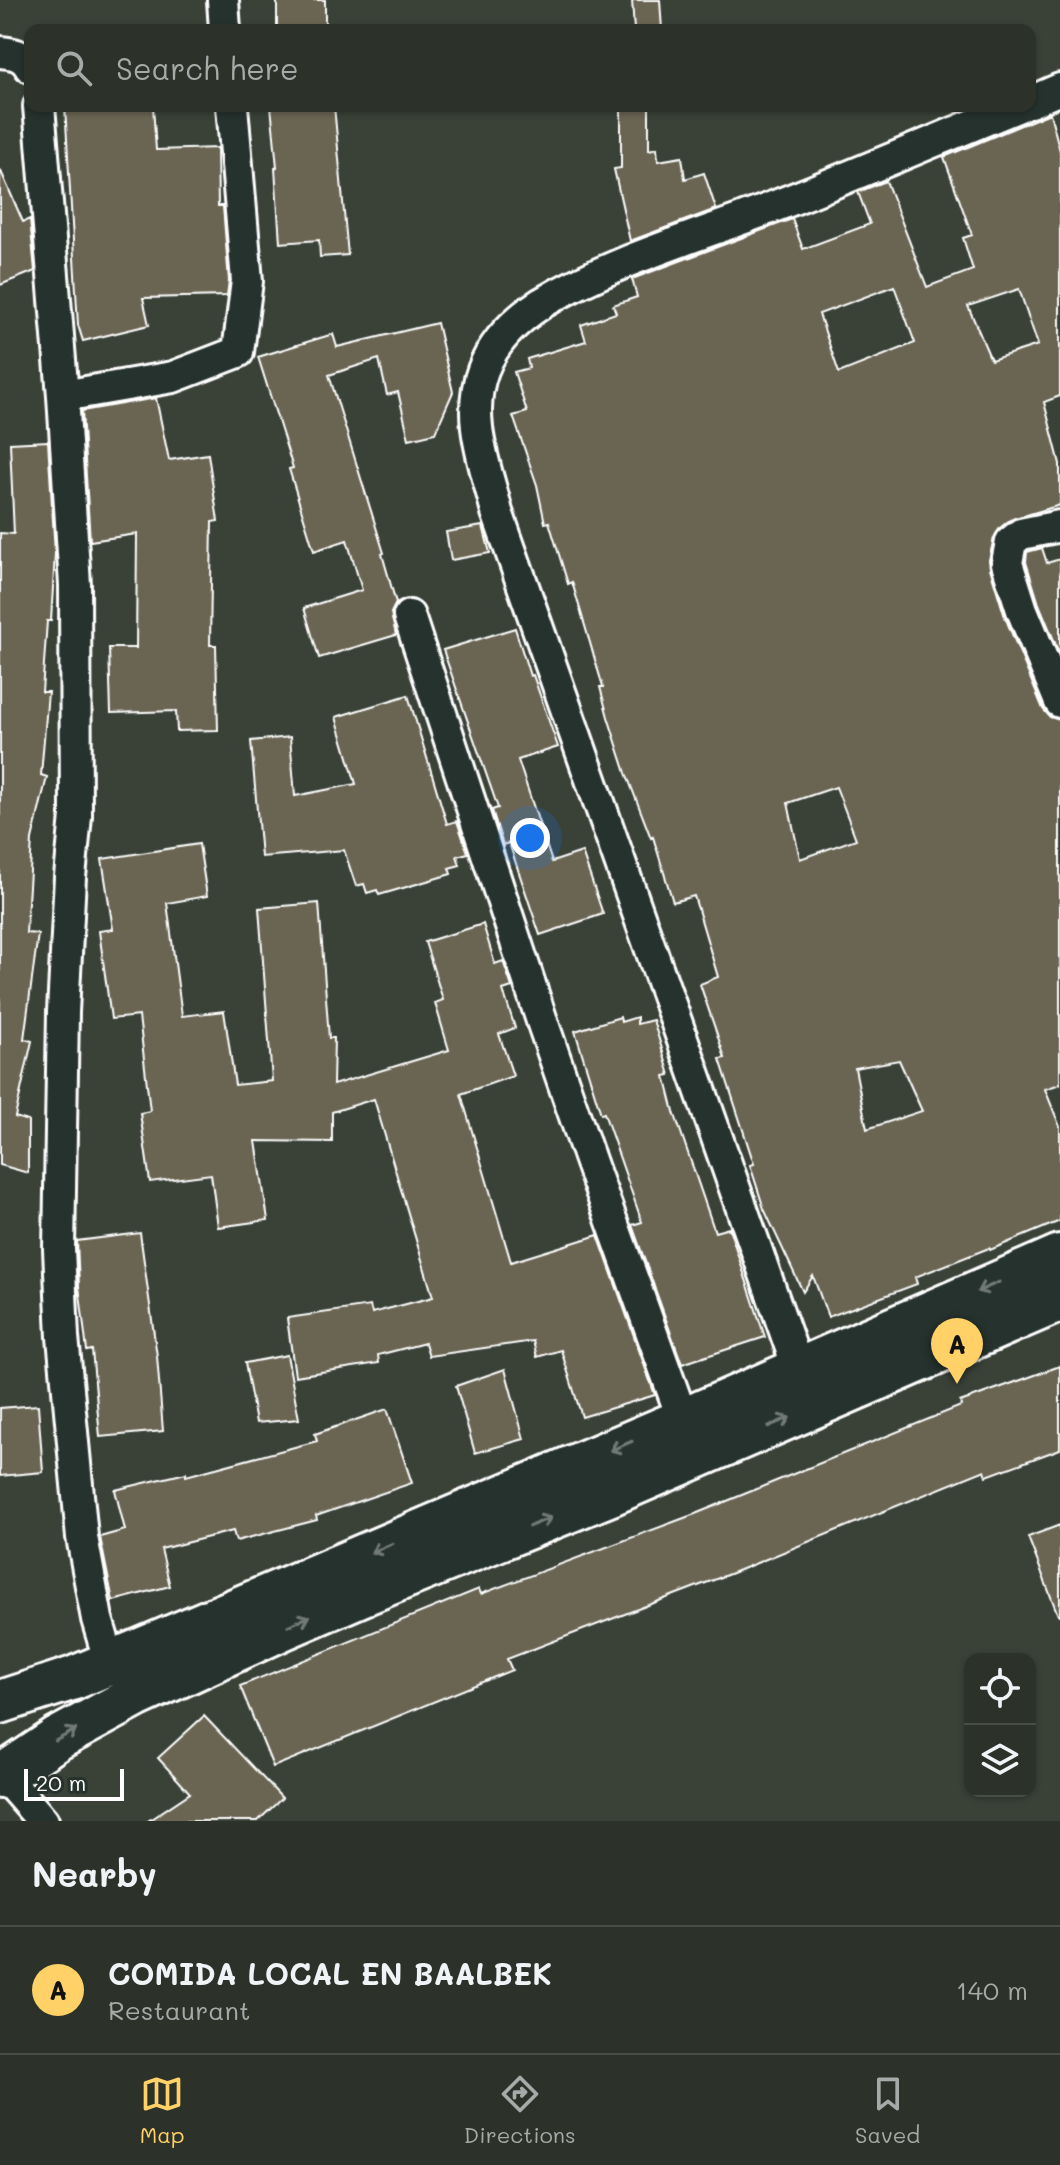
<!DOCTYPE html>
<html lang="en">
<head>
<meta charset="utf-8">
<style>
  :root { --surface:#2c322a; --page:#383e36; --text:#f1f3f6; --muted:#a6aaa8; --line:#484d47; --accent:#ffd166 }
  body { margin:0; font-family:Mali,sans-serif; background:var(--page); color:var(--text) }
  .controls { position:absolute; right:24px; bottom:24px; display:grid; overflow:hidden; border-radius:16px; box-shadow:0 2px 6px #0004 }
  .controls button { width:72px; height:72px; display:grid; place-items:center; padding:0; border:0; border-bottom:2px solid var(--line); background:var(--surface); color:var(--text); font:40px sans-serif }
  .scale { position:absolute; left:24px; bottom:20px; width:100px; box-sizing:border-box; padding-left:8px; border:4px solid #fff; border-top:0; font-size:22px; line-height:28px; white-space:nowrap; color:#fff; -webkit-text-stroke:6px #26332d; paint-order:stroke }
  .you { position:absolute; left:530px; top:838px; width:28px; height:28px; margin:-20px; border:6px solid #fff; border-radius:50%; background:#1a73e8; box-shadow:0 0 0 12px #1a73e833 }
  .badge { display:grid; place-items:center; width:52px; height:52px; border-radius:50%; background:var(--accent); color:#111; font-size:26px; font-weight:700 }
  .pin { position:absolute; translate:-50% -66px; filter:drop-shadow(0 2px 4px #0008) }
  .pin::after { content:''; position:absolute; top:42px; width:28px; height:24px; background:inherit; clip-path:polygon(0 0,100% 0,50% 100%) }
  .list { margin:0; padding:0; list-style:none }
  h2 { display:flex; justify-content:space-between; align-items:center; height:104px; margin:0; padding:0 32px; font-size:34px }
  h2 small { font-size:26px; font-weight:400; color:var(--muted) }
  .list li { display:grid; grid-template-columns:52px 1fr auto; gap:24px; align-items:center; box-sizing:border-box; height:128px; padding:0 32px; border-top:2px solid var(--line) }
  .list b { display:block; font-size:30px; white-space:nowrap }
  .list p { margin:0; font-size:26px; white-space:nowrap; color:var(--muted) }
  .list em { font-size:26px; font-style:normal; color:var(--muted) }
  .icon { flex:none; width:44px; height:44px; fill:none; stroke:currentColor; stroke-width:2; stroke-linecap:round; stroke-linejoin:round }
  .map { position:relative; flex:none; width:1060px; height:1821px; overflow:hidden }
  .search { position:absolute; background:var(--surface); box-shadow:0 2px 6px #0004; left:24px; right:24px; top:24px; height:88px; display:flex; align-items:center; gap:20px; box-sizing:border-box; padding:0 28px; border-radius:16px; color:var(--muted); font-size:30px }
  .sheet { height:232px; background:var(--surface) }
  nav { display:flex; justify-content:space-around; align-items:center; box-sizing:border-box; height:112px; border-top:2px solid var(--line); background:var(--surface); font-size:22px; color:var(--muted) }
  nav a { display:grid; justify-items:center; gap:4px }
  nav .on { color:var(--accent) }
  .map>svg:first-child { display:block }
  .building { fill:#6a6552; stroke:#fff; stroke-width:2; fill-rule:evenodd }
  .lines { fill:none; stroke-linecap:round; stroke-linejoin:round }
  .minor-casing { stroke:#fff; stroke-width:36 }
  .secondary-casing { stroke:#fff; stroke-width:48 }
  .minor { stroke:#26332d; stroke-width:30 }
  .secondary { stroke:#26332d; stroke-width:42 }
  .oneway { stroke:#727a76 }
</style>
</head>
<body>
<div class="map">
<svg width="1060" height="1821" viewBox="0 0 1060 1821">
  <rect width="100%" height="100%" fill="#3a4238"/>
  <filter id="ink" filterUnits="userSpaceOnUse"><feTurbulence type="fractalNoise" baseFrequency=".0125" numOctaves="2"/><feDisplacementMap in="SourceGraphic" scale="16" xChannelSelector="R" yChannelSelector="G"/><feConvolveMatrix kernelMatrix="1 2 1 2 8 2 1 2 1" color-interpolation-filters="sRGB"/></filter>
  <g filter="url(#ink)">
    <!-- building -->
    <path class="building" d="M277 0H325V30H277Z
      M632 0H660L662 30H634Z
      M65 106H153L156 150 217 148 218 206H223L229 281 227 296 143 298 149 325 83 341 78 325Z
      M271 106H334L348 255 320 257 319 240 280 243 275 168 277 167Z
      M621 106H649V150L657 148 658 161 682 157 685 179 704 173 716 209 630 241 614 169 621 168Z
      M1050 113 1060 151V396L1044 402 1060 464V505L1010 520 1000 528 994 538 989 560 990 568 1005 617 1043 709 1050 717 1060 720V1084L1045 1089 1060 1127V1221L990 1250 989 1248 915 1277 917 1284 828 1317 813 1276 803 1292 764 1209 750 1165 754 1164 720 1059 725 1058 700 984 718 977 694 896 673 902 653 837 651 838 626 773 608 717 600 687H603L572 582 568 584 549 522 545 523 537 485 513 416 527 412 514 372 529 368 527 359 586 341 581 325 616 313 613 305 637 297 632 279 792 219 803 249 870 224 858 192 886 181 927 287 973 270 963 238 972 235 944 157ZM894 286 915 343 839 373 819 314ZM1019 289 1038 345 991 360 968 306ZM836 787 856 839 800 859 788 803ZM899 1060 922 1111 867 1129 855 1068Z
      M0 169 23 222 30 219 35 271 0 285Z
      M437 323 453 392 435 433 409 439 398 392 387 395 379 359 329 375 384 553 382 554 396 603 391 613 396 635 319 658 304 608 362 590 347 540 314 551 289 469 293 468 258 357 333 334 337 347Z
      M156 398 169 460 208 454 218 521 212 522 210 645H216L218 730 177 731 176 711 111 713 109 648H136L137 534 90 541 82 411Z
      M48 441 55 553 51 621H47L42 692H48L41 775 47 777 32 840 26 933 38 934 24 1039 32 1041 15 1117 28 1121V1173L0 1165V533L14 534 10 443Z
      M483 526 490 553 451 560 446 532Z
      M1042 548 1047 563 1060 559V655L1039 604 1026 562 1027 552Z
      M515 628 530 676 533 675 558 747 518 760 552 862 582 852 603 914 540 935 509 843 503 845 492 810 498 808 443 650Z
      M408 695 447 824 457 821 468 853 457 856 460 865 449 868 451 874 379 895 377 890 367 893 364 884 356 886 344 850 261 857 251 741 290 737 295 796 356 784 336 717Z
      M199 844 207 896 167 903 182 1016 224 1011 235 1085 272 1081 259 908 319 903 329 1038H334L333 1085 449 1050 435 1003 443 1000 425 942 483 924 495 964 503 961 512 987 503 990 515 1028 499 1034 513 1076 461 1094 511 1262 598 1235 655 1395 582 1417 561 1350 537 1357 533 1341 429 1356 425 1343 378 1355 379 1363 295 1376 287 1318 370 1306 372 1313 433 1297 374 1099 332 1112V1142L256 1141 268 1220 218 1227 211 1174 150 1182 140 1113 150 1111 139 1016 111 1019 99 931 113 929 102 859Z
      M620 1017 621 1022 637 1017V1024L653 1020 670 1075 665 1076 674 1112 715 1232 729 1228 765 1337 682 1364 632 1225 642 1222 604 1113 601 1114 575 1031Z
      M140 1233 157 1356 163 1431 100 1437 92 1350 87 1351 79 1286 77 1241Z
      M287 1355 299 1419 256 1423 245 1363Z
      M1060 1366V1449L987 1476 985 1470 732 1573 507 1659 512 1670 273 1767 240 1686 479 1589 481 1594 695 1514 961 1406 960 1402Z
      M505 1369 524 1439 475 1453 456 1386Z
      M38 1405 43 1472 0 1476V1408Z
      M387 1409 412 1483 316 1516 317 1520 236 1541 233 1531 161 1549 170 1586 113 1601 100 1537 125 1530 115 1490 186 1473V1476L317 1441 315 1434Z
      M1060 1525V1615H1058L1028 1537Z
      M204 1716 282 1798 258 1821H148L190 1793 158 1758Z"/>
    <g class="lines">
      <!-- minor casing -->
      <g class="minor-casing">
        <path id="minor" d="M223 0 225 30
          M0 52C13 53 24 55 30 67
          M1030 102 1060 89
          M39 106 63 396 75 585 76 816 70 877 63 1012 59 1249 63 1337 82 1537 97 1619 110 1663
          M63 396 173 377 238 352 247 281 232 106
          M1060 526 1021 534 1011 542 1007 563 1022 610 1060 702
          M409 616 542 1021 591 1163 683 1420
          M798 1368 497 512C486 466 465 418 483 370 494 341 517 319 542 303 605 265 686 240 755 214 844 180 931 142 1019 106
          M0 1769 3 1775 43 1821"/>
      </g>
      <!-- secondary casing -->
      <g class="secondary-casing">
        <path id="secondary" d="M0 1702 74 1678 110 1663 683 1420 1060 1256
          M0 1777 57 1739 136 1696 284 1628 363 1594 613 1493 1060 1300"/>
      </g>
      <!-- minor -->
      <use href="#minor" class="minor"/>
      <!-- secondary -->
      <use href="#secondary" class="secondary"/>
    </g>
    <!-- one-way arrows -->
    <defs><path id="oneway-shaft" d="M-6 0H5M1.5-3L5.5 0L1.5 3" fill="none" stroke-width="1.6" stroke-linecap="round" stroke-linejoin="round" transform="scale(2)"/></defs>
    <g class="oneway">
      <use href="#oneway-shaft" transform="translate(988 1287) rotate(156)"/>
      <use href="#oneway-shaft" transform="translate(779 1422) rotate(-23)"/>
      <use href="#oneway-shaft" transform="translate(621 1446) rotate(157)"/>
      <use href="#oneway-shaft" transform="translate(540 1522) rotate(-22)"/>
      <use href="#oneway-shaft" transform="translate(382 1548) rotate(157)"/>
      <use href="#oneway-shaft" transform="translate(299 1621) rotate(-23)"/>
      <use href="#oneway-shaft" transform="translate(66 1735) rotate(-29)"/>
    </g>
  </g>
</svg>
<div class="controls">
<button><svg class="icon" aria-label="locate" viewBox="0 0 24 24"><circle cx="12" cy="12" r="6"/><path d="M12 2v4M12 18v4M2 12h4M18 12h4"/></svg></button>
<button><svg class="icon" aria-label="layers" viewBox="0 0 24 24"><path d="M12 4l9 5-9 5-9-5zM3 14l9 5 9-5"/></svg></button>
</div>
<div class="scale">20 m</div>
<div class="you"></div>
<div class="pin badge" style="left:957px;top:1384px">A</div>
<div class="search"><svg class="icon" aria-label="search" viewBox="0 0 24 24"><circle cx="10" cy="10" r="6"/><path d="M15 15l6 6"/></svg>Search here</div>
</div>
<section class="sheet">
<h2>Nearby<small></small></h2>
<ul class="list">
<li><span class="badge">A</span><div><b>COMIDA LOCAL EN BAALBEK</b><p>Restaurant</p></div><em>140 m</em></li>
</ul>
</section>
<nav>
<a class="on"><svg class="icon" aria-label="map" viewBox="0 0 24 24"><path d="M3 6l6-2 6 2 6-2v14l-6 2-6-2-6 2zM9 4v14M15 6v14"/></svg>Map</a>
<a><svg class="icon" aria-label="directions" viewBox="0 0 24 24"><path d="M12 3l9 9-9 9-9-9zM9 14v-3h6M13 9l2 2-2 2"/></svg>Directions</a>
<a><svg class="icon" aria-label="saved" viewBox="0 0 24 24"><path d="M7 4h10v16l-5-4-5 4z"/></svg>Saved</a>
</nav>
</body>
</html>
